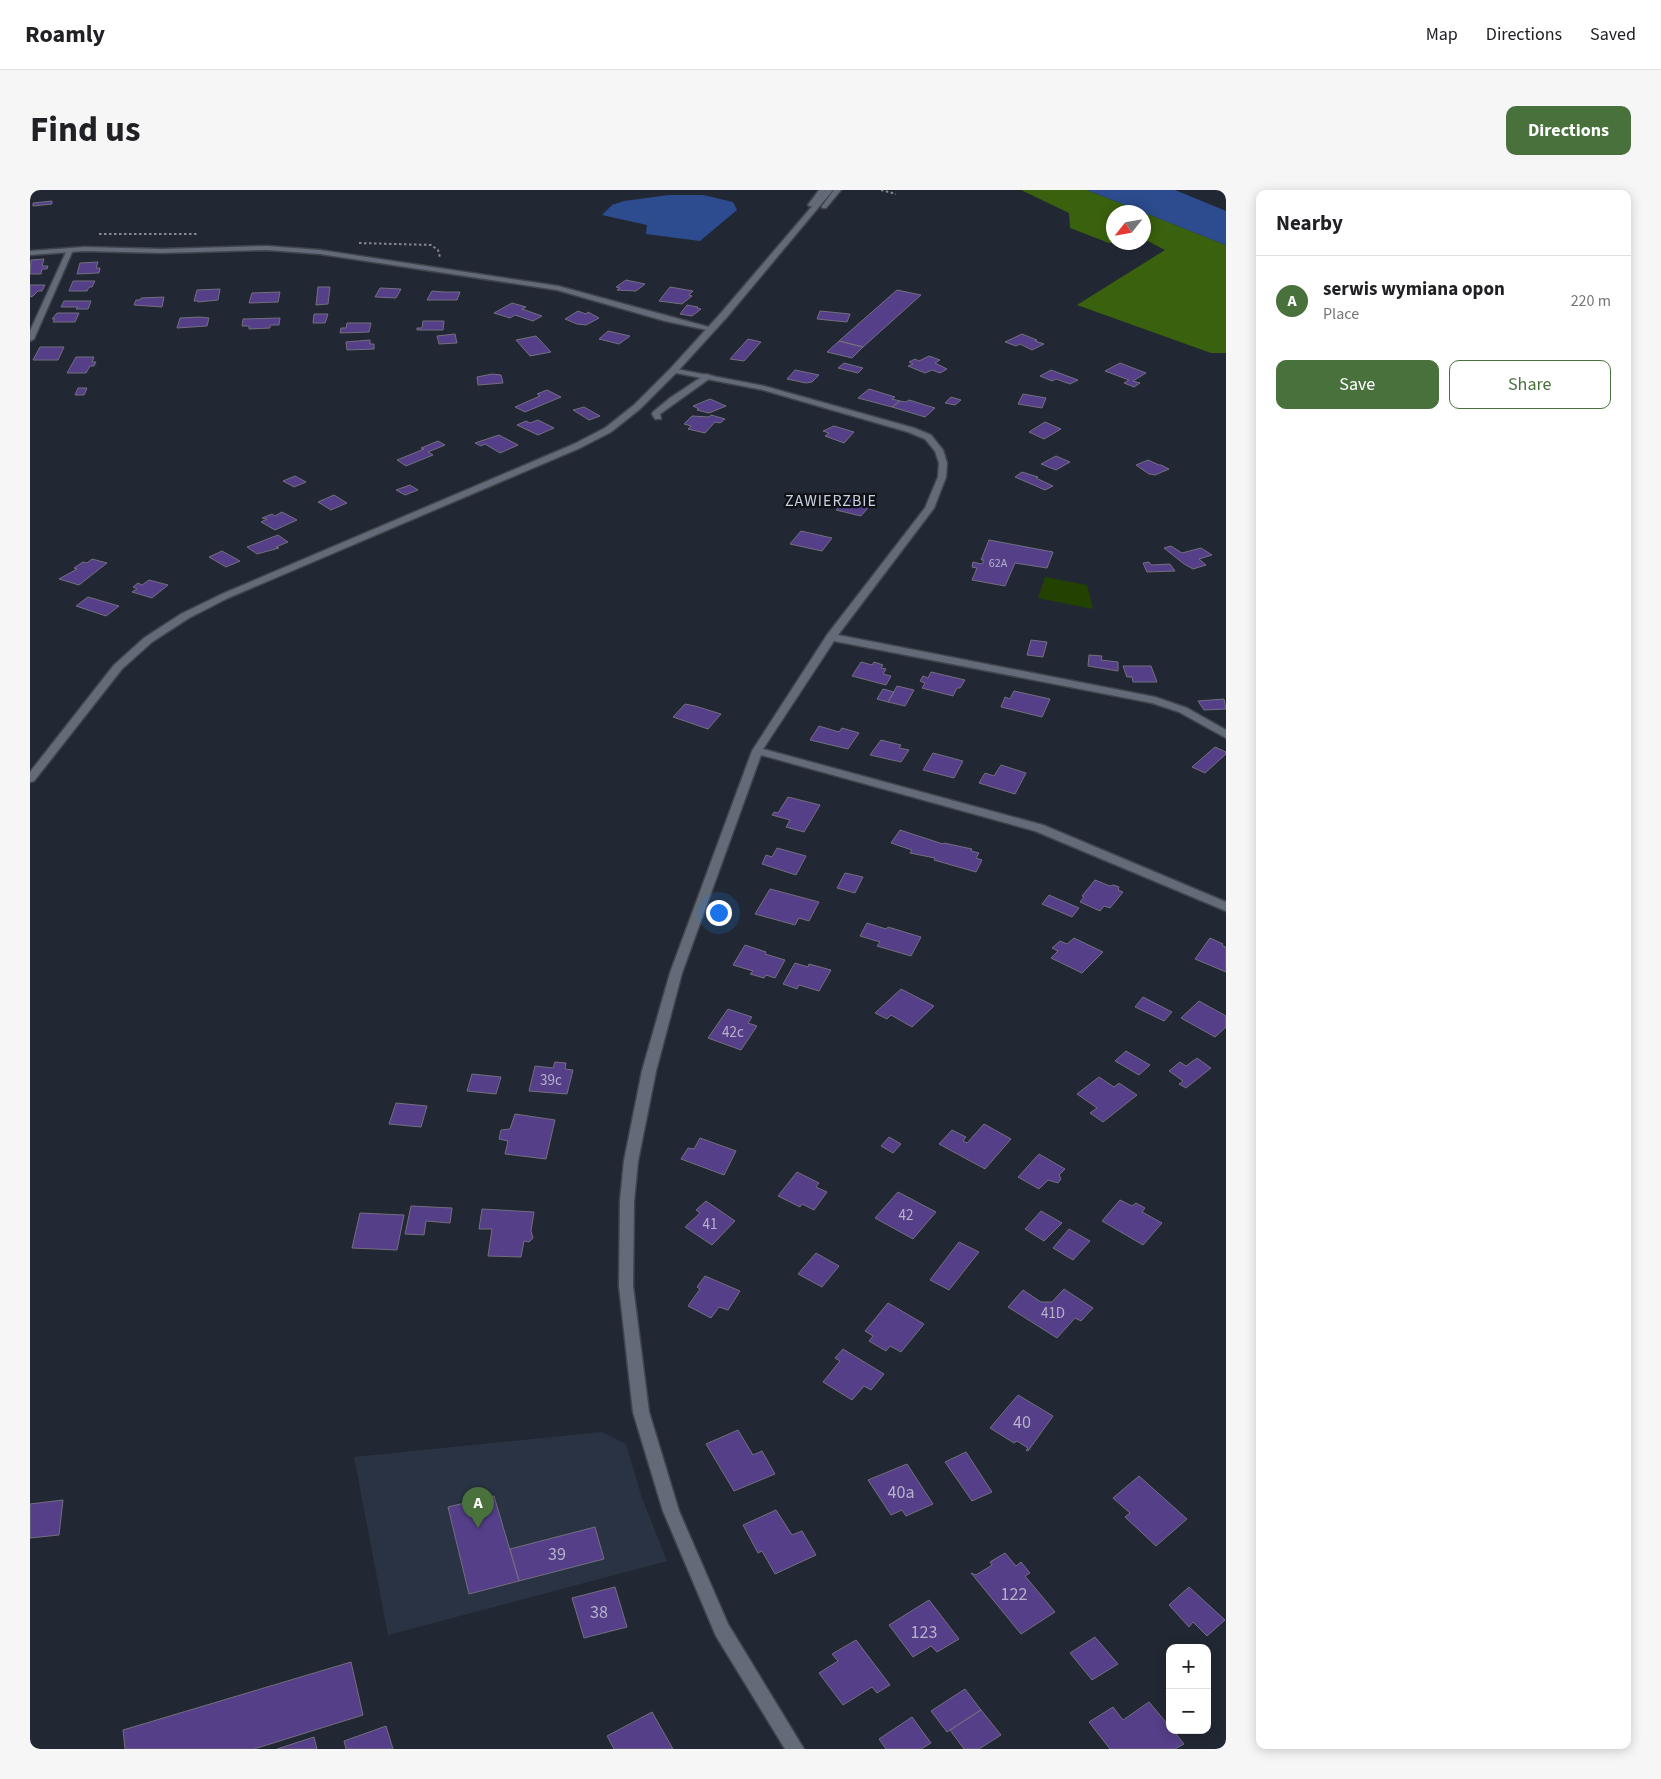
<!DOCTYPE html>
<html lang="en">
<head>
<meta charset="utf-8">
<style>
  :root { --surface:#fff; --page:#f6f6f6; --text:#202124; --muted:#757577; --line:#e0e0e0; --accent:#48713c }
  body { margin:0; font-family:"Source Sans 3",sans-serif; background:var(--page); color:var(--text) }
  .controls { position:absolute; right:15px; bottom:15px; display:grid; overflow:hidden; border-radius:10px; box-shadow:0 2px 12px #0003 }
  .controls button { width:45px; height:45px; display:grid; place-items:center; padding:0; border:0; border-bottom:1px solid var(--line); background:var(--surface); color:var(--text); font:25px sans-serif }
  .compass { position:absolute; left:1076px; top:15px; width:45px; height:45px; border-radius:50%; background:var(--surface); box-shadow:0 2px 12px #0003; rotate:239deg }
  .you { position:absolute; left:688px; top:722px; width:18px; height:18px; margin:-12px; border:4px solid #fff; border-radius:50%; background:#1a73e8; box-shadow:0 0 0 8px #1a73e833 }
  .badge { display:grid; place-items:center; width:32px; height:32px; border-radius:50%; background:var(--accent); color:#fff; font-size:16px; font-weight:700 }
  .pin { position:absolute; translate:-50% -41px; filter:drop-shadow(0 1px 2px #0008) }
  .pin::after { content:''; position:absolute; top:26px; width:18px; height:15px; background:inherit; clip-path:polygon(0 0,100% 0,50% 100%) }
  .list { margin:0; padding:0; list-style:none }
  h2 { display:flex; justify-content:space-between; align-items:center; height:65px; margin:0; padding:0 20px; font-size:21px }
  h2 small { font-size:16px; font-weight:400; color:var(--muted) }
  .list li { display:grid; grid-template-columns:32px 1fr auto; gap:15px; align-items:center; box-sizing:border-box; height:90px; padding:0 20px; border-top:1px solid var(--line) }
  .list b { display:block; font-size:19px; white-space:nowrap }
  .list p { margin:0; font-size:16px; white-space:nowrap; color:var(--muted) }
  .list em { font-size:16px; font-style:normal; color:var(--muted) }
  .actions { display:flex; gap:10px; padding:15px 20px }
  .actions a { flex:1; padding:11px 0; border:1px solid var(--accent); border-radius:10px; text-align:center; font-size:18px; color:var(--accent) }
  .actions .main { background:var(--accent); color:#fff }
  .map { position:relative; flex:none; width:1196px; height:1559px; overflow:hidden; border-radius:10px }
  header { display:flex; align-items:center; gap:30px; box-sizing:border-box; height:70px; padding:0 25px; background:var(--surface); border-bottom:1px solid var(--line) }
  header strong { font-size:24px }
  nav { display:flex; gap:28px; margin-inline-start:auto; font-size:18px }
  .intro { display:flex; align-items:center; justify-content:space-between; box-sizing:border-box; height:120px; padding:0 30px }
  h1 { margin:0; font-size:35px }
  .button { padding:12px 22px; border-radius:10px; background:var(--accent); color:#fff; font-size:18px; font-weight:700 }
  main { display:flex; gap:30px; padding:0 30px }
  aside { flex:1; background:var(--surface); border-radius:10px; box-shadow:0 2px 12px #0003 }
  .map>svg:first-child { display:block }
  .built { fill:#2a3343 }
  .green { fill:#234100 }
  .forest { fill:#3a610d }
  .water { fill:#2c4c8f }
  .building { fill:#553f88; stroke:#726f7e }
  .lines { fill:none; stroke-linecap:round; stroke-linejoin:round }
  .service-casing { stroke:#40454d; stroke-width:3 }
  .pedestrian-casing { stroke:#40454d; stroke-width:3 }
  .minor-casing { stroke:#40454d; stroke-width:3 }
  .tertiary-casing { stroke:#40454d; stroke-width:3 }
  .path { stroke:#828790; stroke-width:2; stroke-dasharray:2.5 2.5; stroke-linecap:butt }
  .service { fill:#636b78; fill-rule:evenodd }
  .pedestrian { fill:#636b78; fill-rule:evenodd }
  .minor { fill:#636b78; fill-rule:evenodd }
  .tertiary { fill:#636b78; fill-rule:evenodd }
  .labels { text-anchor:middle; stroke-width:4.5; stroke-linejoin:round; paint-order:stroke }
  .far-number-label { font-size:12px; fill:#b5b2ca }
  .number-label { font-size:15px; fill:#b5b2ca }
  .far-quarter-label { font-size:16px; letter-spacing:1px; fill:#cad2e1; stroke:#0e1116 }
  .near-number-label { font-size:18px; fill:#b5b2ca }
</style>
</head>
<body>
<header>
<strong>Roamly</strong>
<nav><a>Map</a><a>Directions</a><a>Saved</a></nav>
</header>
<div class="intro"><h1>Find us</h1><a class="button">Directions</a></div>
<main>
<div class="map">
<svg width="1196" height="1559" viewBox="0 0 1196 1559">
  <rect width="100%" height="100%" fill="#222833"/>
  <!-- built -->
  <path class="built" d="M572 1242 596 1254 612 1308 637 1371 358 1445 324 1267Z"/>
  <!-- green -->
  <path class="green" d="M1015 387 1057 395 1063 419 1008 408Z"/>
  <!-- forest -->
  <path class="forest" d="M991 0H1057L1196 55V163H1181L1047 115 1135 60 1114 49V22H1084V52L1079 53 1040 38 1039 23Z"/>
  <!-- water -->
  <path class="water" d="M1057 0H1145L1196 21V55Z
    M639 5H673L703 12 707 20 670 51 616 44 617 35 572 25 582 15 594 11Z"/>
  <!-- building -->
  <path class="building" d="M22 11V14L3 16V13Z
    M14 69 12 76H18L17 79H12L11 84H0L1 70Z
    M68 72 66 78H70L69 83 47 84 50 73Z
    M596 90 615 94 606 101 587 100 590 98 586 97Z
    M43 91H65L62 97H59L57 101H39Z
    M0 95H15L12 101H8L3 106 0 107Z
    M288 97H300L298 114 286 115Z
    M640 97 663 101 659 105 662 106 652 114 629 111Z
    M350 98 371 99 366 108 345 107Z
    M190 99 188 110 168 112V111H164L167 100Z
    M867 100 891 105 833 157 809 151Z
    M402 101 414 102H430L427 110H397Z
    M250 102 248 112 219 113 222 103Z
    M134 107 132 117 104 115 106 110H110L111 108Z
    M34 111H61L58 119H46L48 117H31Z
    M482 113 496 117 492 119 512 126 503 131 485 125 480 128 464 123Z
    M657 115 668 117 667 118 671 119 662 126 650 124Z
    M548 121 556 124 558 122 569 128 556 135 547 134 535 129Z
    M790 121 820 124 817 132 787 129Z
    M27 123H49L45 132H23L25 129H22Z
    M284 124H298L295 133H283Z
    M170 127 179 128 177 136 147 138 150 128Z
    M250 128 249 135H240V138L219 139V136H212L213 129Z
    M393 131H414L413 140H387V138H392Z
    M317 133H341L339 142 310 143 311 138H316Z
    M578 141 600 146 589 154 569 149Z
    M425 144 427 153 409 154 407 146Z
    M992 144 1007 150 1005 151 1014 154 1002 160 990 154 986 156 975 152Z
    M506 146 521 162 500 166 486 150Z
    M718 149 731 152 714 171 700 169Z
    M340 150V154H344V159L317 160 316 152Z
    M809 151 833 157 822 168 797 162Z
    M10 157H34L28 170H3Z
    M899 166 910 170 905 173 917 179 910 183 902 180 895 183 878 176 883 174 879 172 885 169 889 171Z
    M46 167H64L62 172H66L64 176H60L56 183H37Z
    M814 173 833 178 828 183 808 178Z
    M1090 173 1116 183 1103 191 1110 193 1104 197 1094 193 1099 190 1075 181Z
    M765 180 789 185 782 192 776 193 757 189Z
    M1021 180 1048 190 1040 194 1026 189 1022 191 1010 186Z
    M462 184 471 185 473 193 448 195 447 187Z
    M48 198H57L54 205H45Z
    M839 199 865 207 862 209 870 211 862 217 828 208Z
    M517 200 531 207 495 222 485 217 510 206 507 204Z
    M993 204 1016 208 1012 218 988 214Z
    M921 207 931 210 925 215 915 213Z
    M680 209 696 216 679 223 667 220 669 219 663 216Z
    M879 210 905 218 895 227 862 217 870 211 876 212Z
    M554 217 570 226 559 230 543 220Z
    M681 225 695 229 690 233 685 232 675 243 658 239 661 236 654 234 662 226 679 227Z
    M508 230 524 238 508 245 487 235 496 231 500 233Z
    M1015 232 1031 239 1014 249 999 242Z
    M804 236 824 242 814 253 795 246 799 243 793 241Z
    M469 245 488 255 470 263 455 254 451 256 445 253Z
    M408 251 415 255 398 262 403 265 376 276 367 270 394 259 391 258Z
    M1026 266 1040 272 1026 280 1011 274Z
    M1118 270 1129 275H1131L1139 279 1125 285 1119 284 1106 275Z
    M992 282 1008 287 1006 288 1023 296 1015 300 985 287Z
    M265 286 276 292 264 297 253 291Z
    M380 295 388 300 375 305 366 300Z
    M304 305 317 313 301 320 288 312Z
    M818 307 833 309 842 313 831 326 806 320Z
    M252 322 267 330 245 340 231 332 237 329 232 328 242 324 245 326Z
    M771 341 802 348 792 361 760 354Z
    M248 345 258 352 246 357 249 358 227 364 217 357Z
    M959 350 1023 362 1017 378 985 373 975 396 942 390 947 378 942 377 943 372 952 374 954 370H951Z
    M1141 356 1152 363 1171 358 1182 365 1169 369 1176 375 1163 379 1154 374 1134 358Z
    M192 361 210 371 196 377 179 367Z
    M62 369 77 373 49 395 29 389 47 379 44 378 53 372 57 373Z
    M1119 372 1121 375 1140 374 1145 381 1117 382 1113 373Z
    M119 390 138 395 122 408 102 402 107 399 103 397 108 393 112 395Z
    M58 407 89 416 76 426 46 416Z
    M1001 450 1017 452 1013 467 997 465Z
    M1059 465 1072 466 1071 470 1088 472V481L1058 476Z
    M831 472 842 475 844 472 853 475 851 478 856 479 853 484 861 486 856 495 822 486Z
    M1093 476H1121L1127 492H1103L1102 487H1097Z
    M901 482 935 490 930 498H927L923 506 892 498 895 493 890 491 893 486 898 488Z
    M867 496 884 500 875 516 858 512Z
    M853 499 864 502 858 512 847 509Z
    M984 501 1020 509 1012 527 971 517 975 507 980 509Z
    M1194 509 1196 519 1174 520 1168 511Z
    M655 514 665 516 691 524 678 539 643 527Z
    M789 536 809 542 812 538 829 543 818 559 780 550Z
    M851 550 871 555 869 558 879 560 871 572 840 565Z
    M1185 557 1196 562V564L1175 583 1162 577Z
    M903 563 933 571 924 588 893 580Z
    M971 575 996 583 985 604 949 593 955 583 964 586Z
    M758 607 790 615 774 642 756 637 760 630 742 625 744 622 748 623Z
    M870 640 913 654 914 653 942 659 941 661 949 663 946 668 952 670 946 682 904 670 905 668 880 663 882 660 861 653Z
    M747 658 776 666 766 685 732 674 736 665 742 667Z
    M815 683 833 687 825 703 807 698Z
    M1065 690 1080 696 1084 695 1089 697 1088 700 1093 702 1080 718 1074 716 1070 721 1050 712 1054 707 1052 706Z
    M740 699 789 712 779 731 769 728 765 735 725 724Z
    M1019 705 1049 718 1042 727 1012 714Z
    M837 733 856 739 858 737 891 747 881 766 847 756 850 752 830 746Z
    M1044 748 1073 762 1052 783 1021 768 1028 761 1022 758 1030 751 1037 754Z
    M1180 748 1193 754 1192 756 1196 757V782L1165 769Z
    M715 755 736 762 735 764 755 770 745 788 736 785 734 788 720 784 723 781 703 775Z
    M765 773 778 777 779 774 801 780 789 801 769 795 767 799 753 794Z
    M871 799 904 816 882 837 861 825 857 829 845 823Z
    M1113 807 1142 822 1134 831 1105 817Z
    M1169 811 1196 826V837L1185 847 1151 828Z
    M698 819 722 827 718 833 727 836 711 860 678 848Z
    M1096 861 1120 875 1109 885 1085 871Z
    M1167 868 1181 878 1156 898 1149 894 1153 891 1139 881 1150 872 1156 876Z
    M525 872 536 873 535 879 543 880 537 904 499 901 505 876 523 878Z
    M442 884 471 887 466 904 437 901Z
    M1069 887 1084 897 1089 893 1107 905 1073 932 1060 923 1067 918 1047 904Z
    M366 913 397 916 391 937 359 934Z
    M485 924 525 930 516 969 475 964 478 951 469 949 471 940 480 939Z
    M954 934 981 949 955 979 909 954 922 940 936 947 933 951 937 953Z
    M859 947 871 954 863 963 851 956Z
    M670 948 706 961 694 985 651 969 658 958 664 959Z
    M1009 964 1035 979 1029 985 1031 989 1028 993 1018 990 1009 999 988 987Z
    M767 982 789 993 786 997 797 1002 784 1020 772 1014 770 1017 748 1006Z
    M868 1002 906 1022 883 1049 845 1028Z
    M1090 1010 1102 1016 1106 1013 1115 1018 1112 1022 1132 1033 1113 1055 1072 1031Z
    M676 1011 705 1031 682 1055 655 1037 670 1023 666 1020Z
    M381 1016 422 1018 420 1033 396 1031 394 1045 375 1044Z
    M452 1019 504 1022 501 1041 503 1048 499 1052 494 1051 491 1067 458 1066 462 1039H449Z
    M1011 1021 1032 1033 1014 1051 995 1039Z
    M330 1023 374 1025 367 1060 322 1058Z
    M1039 1039 1060 1051 1043 1070 1023 1058Z
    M929 1052 949 1062 919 1100 900 1090Z
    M786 1063 809 1076 792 1097 768 1084Z
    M675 1086 710 1101 698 1120 689 1117 681 1128 658 1116 670 1099 667 1097Z
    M1034 1099 1063 1118 1051 1131 1045 1128 1027 1148 978 1117 993 1100 1011 1112H1022Z
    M858 1113 894 1134 871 1162 860 1156 856 1161 839 1151 843 1146 835 1141Z
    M813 1159 854 1184 841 1200 834 1196 822 1210 793 1192 810 1171 805 1168Z
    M988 1205 1023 1226 998 1261 996 1260 998 1258 987 1251 984 1253 960 1238Z
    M708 1240 723 1265 732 1261 745 1284 704 1301 676 1254Z
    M936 1262 962 1302 942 1311 915 1272Z
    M877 1274 903 1314 876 1326 872 1320 861 1325 838 1290Z
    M1109 1286 1157 1329 1126 1356 1095 1327 1100 1323 1083 1308Z
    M464 1306 489 1391 439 1404 418 1317Z
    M33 1310 29 1345 0 1348V1314Z
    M746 1320 762 1345 772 1341 786 1365 745 1384 732 1361 728 1363 713 1335Z
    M565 1337 574 1369 489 1391 480 1359Z
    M975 1363 986 1376 991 1372 1000 1383 995 1386 1025 1422 991 1444 941 1383 946 1385 962 1375 960 1372Z
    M585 1397 597 1437 554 1448 542 1408Z
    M1159 1397 1195 1430 1177 1446 1163 1432 1159 1437 1139 1415Z
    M899 1410 929 1449 907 1462 901 1456 883 1467 859 1435Z
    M1065 1447 1088 1474 1062 1490 1040 1463Z
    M826 1450 860 1495 847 1503 842 1497 813 1515 789 1483 808 1471 802 1464Z
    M321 1472 333 1525 224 1559H95L93 1540Z
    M935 1499 951 1520 917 1542 901 1521Z
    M1119 1512 1140 1537V1540H1143L1154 1554 1145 1559H1080L1059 1532 1083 1517 1093 1530Z
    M951 1520 971 1545 949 1559H934L920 1540Z
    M622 1522 643 1559H584L577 1546Z
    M882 1527 901 1553 891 1559H856L849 1549Z
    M356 1536 363 1559H316L314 1551Z
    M284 1547 287 1559H247Z"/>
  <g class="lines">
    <!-- service casing -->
    <g class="service-casing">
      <path id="service" d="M40 58 43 60 4 149 0 151V141L37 60Z
        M676 184 683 186 630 224 631 229H625L622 224 623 222 640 208Z"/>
    </g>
    <!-- pedestrian casing -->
    <g class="pedestrian-casing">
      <path id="pedestrian" d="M789 0H796L783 16H779L778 15Z
        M804 0H811L796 18H792V16Z"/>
    </g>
    <!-- minor casing -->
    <g class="minor-casing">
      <path id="minor" d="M237 56 290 60 528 96 686 139 682 141 635 131 527 100 290 64 237 60 132 63 54 61 0 65V61L54 57 132 59Z
        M641 178 734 196 884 238 901 245 913 260 917 273 916 287 904 318 808 445 1125 507 1157 518 1196 540V548L1149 522 1122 513 804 451 733 559 1013 635 1196 712V721L1005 641 731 565 652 783 626 881 608 971 604 1011 603 1096 619 1222 649 1321 698 1434 774 1559H755L686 1446 633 1321 603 1222 589 1096 590 1011 594 971 612 881 640 783 722 561 797 445 895 318 908 287 909 273 905 261 895 249 878 242 733 200 641 182Z"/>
    </g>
    <!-- tertiary casing -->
    <g class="tertiary-casing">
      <path id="tertiary" d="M796 0H803L697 127 647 182 610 219 581 242 550 258 198 408 159 428 122 452 92 479 4 591 0 592V582L84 475 114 448 151 424 192 404 544 254 575 238 604 215 641 178 691 123Z"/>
    </g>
    <!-- path -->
    <path class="path" d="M851 0 866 4
      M69 44H168
      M329 53 401 55 408 60 410 67"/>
    <!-- service -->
    <use href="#service" class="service"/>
    <!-- pedestrian -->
    <use href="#pedestrian" class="pedestrian"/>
    <!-- minor -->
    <use href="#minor" class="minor"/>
    <!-- tertiary -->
    <use href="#tertiary" class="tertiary"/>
  </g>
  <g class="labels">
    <!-- far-number labels -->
    <g class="far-number-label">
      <text x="968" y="377">62A</text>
    </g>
    <!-- number labels -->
    <g class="number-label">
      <text x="703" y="847">42c</text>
      <text x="521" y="895">39c</text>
      <text x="876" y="1030">42</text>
      <text x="680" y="1039">41</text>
      <text x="1023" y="1128">41D</text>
    </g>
    <!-- far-quarter labels -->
    <g class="far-quarter-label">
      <text x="801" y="316">ZAWIERZBIE</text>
    </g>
    <!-- near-number labels -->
    <g class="near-number-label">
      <text x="992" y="1238">40</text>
      <text x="871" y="1308">40a</text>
      <text x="527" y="1370">39</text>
      <text x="984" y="1410">122</text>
      <text x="569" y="1428">38</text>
      <text x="894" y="1448">123</text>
    </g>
  </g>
</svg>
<div class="controls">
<button>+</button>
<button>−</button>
</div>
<svg class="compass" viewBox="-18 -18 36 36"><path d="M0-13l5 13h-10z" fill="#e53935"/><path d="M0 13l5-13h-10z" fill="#757577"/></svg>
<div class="you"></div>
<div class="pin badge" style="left:448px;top:1338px">A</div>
</div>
<aside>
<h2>Nearby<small></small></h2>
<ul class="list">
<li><span class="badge">A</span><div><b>serwis wymiana opon</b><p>Place</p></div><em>220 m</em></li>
</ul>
<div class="actions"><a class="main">Save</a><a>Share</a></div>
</aside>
</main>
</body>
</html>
